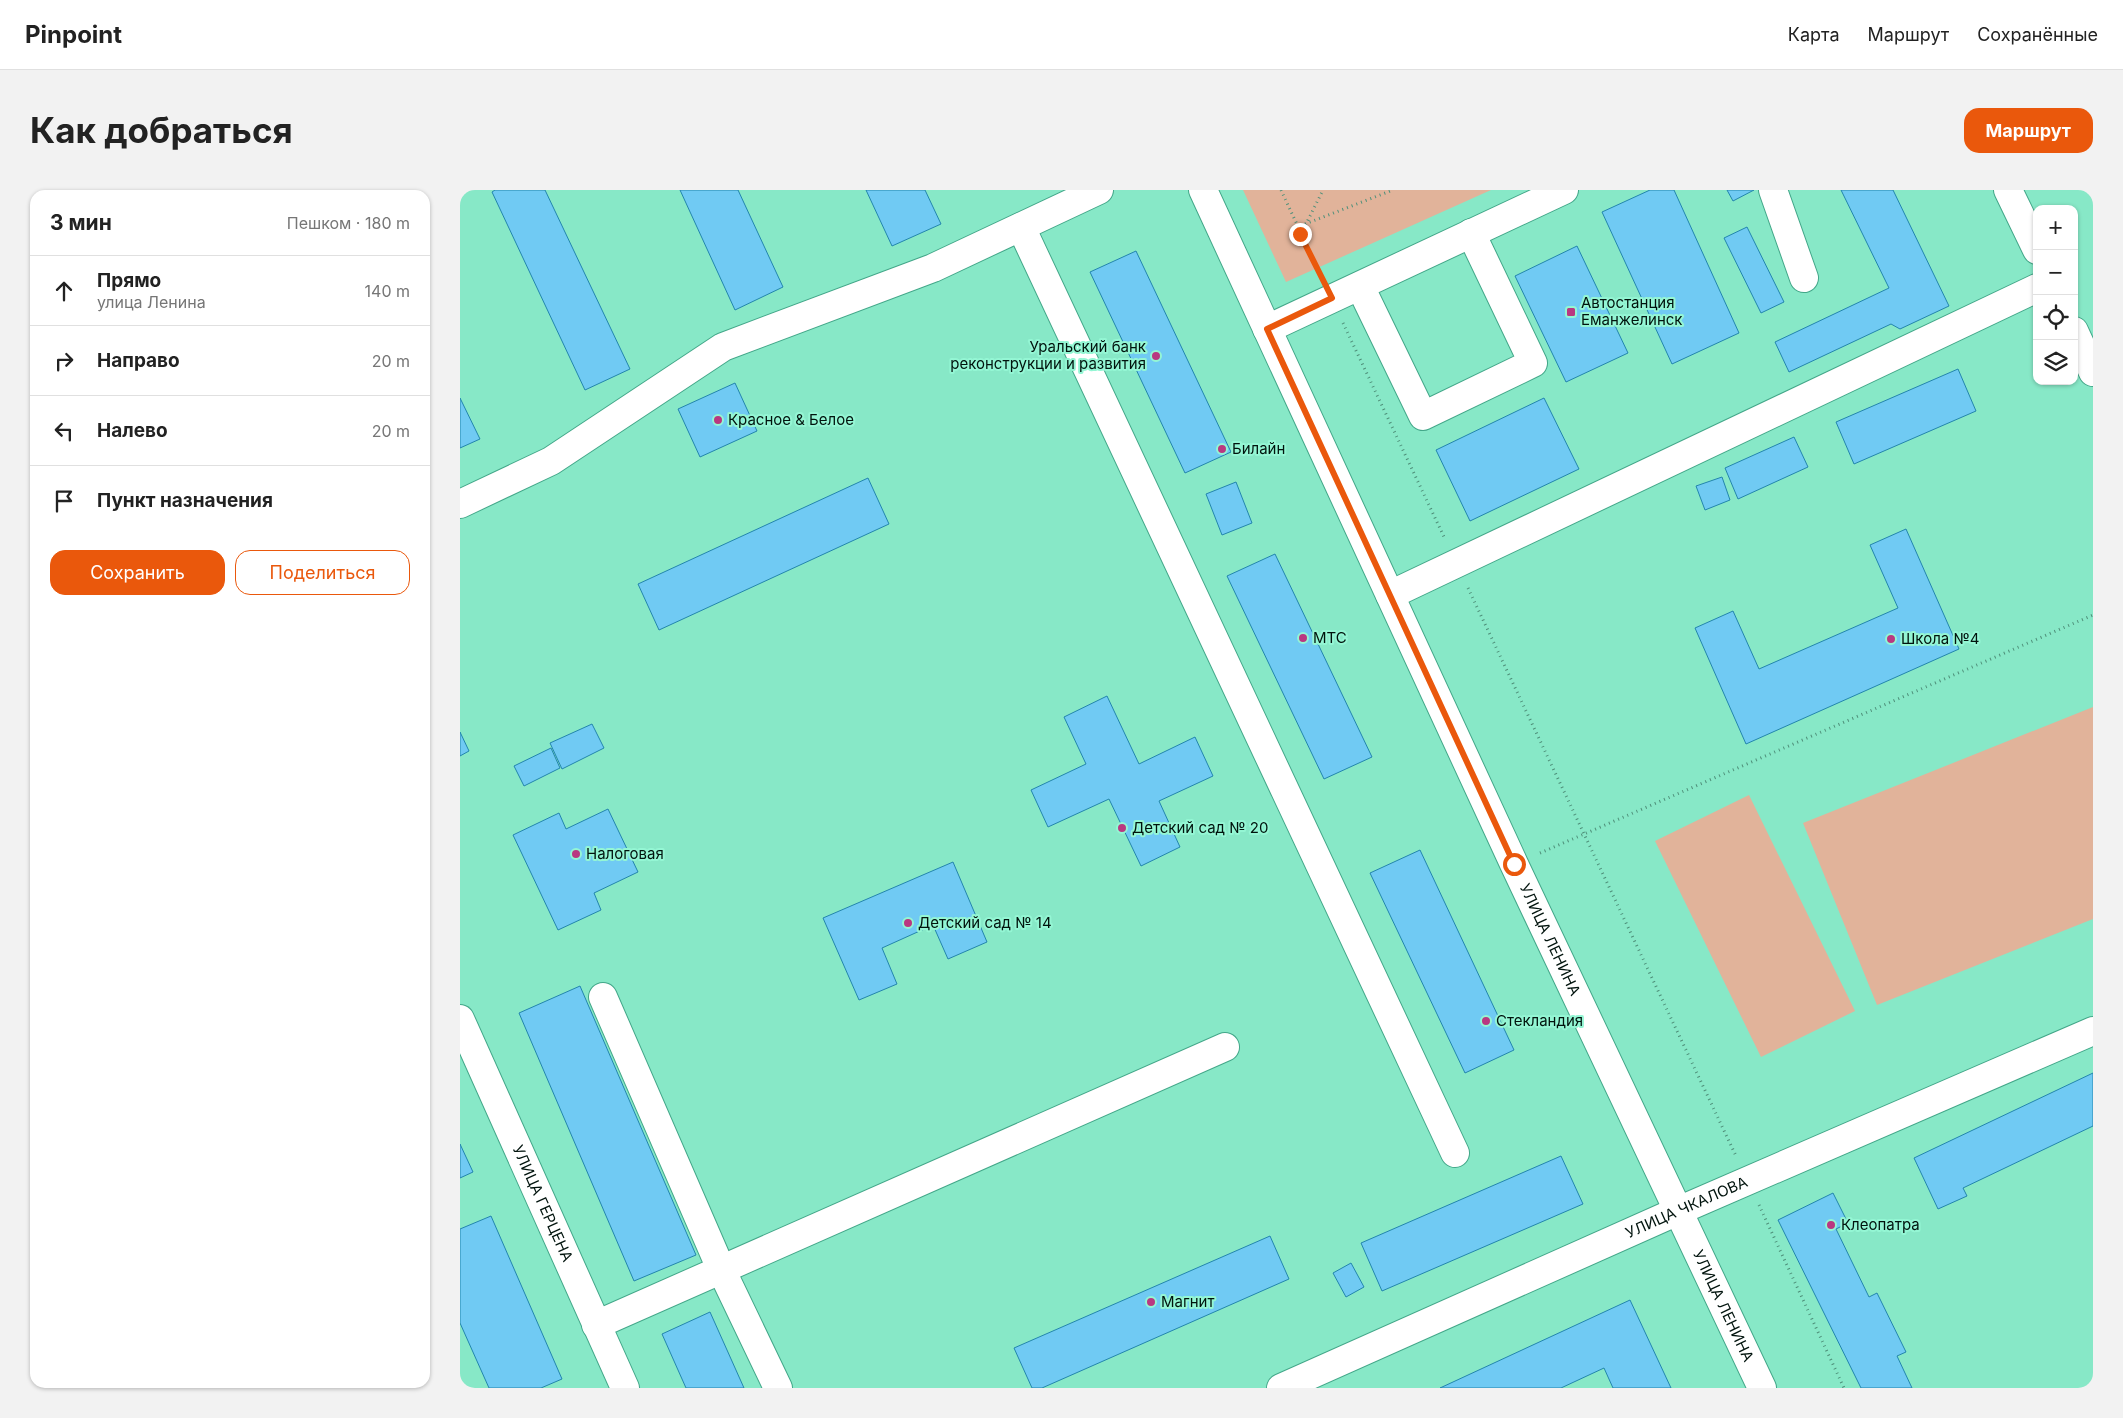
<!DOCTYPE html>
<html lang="ru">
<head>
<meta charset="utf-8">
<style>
  :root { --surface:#fff; --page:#f2f2f2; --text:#222; --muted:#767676; --line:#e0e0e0; --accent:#ea580c }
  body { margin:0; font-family:Inter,sans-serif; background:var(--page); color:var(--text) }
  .controls { position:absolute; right:15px; top:15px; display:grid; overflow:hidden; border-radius:10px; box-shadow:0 1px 4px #0004 }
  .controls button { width:45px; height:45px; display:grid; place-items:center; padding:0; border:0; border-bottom:1px solid var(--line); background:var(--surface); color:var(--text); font:25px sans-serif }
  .stop { position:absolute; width:15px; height:15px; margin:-11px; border:4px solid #ea580c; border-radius:50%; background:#fff }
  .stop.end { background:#ea580c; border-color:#fff; box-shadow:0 1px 5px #0008 }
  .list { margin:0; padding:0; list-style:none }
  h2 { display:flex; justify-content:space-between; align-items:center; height:65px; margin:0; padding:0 20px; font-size:21px }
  h2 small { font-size:16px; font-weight:400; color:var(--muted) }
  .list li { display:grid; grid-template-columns:32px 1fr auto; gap:15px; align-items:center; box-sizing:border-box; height:70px; padding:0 20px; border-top:1px solid var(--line) }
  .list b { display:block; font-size:19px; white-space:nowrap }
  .list p { margin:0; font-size:16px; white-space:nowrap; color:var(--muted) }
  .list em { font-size:16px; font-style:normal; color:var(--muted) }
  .actions { display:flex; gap:10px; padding:15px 20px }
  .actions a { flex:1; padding:11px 0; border:1px solid var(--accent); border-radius:15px; text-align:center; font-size:18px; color:var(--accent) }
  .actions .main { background:var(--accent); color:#fff }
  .icon { flex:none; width:28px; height:28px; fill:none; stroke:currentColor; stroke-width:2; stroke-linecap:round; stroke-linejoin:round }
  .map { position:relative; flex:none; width:1633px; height:1198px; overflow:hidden; border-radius:15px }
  header { display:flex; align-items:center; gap:30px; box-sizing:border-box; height:70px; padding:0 25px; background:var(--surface); border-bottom:1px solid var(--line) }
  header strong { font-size:24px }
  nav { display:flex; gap:28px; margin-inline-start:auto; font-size:18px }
  .intro { display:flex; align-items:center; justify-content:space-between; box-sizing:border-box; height:120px; padding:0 30px }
  h1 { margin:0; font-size:35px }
  .button { padding:12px 22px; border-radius:15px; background:var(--accent); color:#fff; font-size:18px; font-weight:700 }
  main { display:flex; gap:30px; padding:0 30px }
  aside { flex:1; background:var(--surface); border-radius:15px; box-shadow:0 1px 4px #0004 }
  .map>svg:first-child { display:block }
  .green { fill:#e1b39a }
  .building { fill:#70caf3; stroke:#2385ac }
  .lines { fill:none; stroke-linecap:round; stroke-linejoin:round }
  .minor-casing { stroke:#43a789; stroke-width:30 }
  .major-casing { stroke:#43a789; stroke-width:30 }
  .path { stroke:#4f907a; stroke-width:3; stroke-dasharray:1 4; stroke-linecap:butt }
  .minor { stroke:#fff; stroke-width:28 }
  .major { stroke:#fff; stroke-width:28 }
  .route { stroke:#ea580c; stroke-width:6 }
  .poi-dot { fill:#b93881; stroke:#94f6d4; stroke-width:2 }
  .labels { text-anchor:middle; stroke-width:4; stroke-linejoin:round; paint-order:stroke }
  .poi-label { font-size:15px; fill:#01130d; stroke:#94f6d4; text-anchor:start }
  .street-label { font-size:15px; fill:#01130d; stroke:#94f6d4 }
</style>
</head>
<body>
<header>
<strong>Pinpoint</strong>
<nav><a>Карта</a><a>Маршрут</a><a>Сохранённые</a></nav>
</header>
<div class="intro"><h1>Как добраться</h1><a class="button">Маршрут</a></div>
<main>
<aside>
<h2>3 мин<small>Пешком · 180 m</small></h2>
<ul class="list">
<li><svg class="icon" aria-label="ahead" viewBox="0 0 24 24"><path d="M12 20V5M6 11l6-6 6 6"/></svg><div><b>Прямо</b><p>улица Ленина</p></div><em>140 m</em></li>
<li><svg class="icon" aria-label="right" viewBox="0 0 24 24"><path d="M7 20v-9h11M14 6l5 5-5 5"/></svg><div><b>Направо</b></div><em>20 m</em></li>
<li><svg class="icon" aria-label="left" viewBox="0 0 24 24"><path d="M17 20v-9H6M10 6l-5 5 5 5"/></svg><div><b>Налево</b></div><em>20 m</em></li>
<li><svg class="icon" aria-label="arrive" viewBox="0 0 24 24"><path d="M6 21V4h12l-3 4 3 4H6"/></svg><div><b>Пункт назначения</b></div></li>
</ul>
<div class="actions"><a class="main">Сохранить</a><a>Поделиться</a></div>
</aside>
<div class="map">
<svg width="1633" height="1198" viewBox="0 0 1633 1198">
  <rect width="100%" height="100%" fill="#87e8c7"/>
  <!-- green -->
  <path class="green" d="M783 0H1031L826 92Z
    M1633 517V729L1417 815 1343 633Z
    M1289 605 1395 821 1301 867 1195 651Z"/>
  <!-- building -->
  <path class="building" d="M35 0H85L170 179 125 200 32 2Z
    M220 0H278L323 97 275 120Z
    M406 0H465L481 34 432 56Z
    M1190 0H1214L1279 143 1212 174 1142 22Z
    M1267 0H1294L1273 11Z
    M1381 0H1433L1489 116 1440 139 1431 134 1329 182 1315 152 1429 98Z
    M1287 37 1324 112 1301 123 1264 48Z
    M1117 56 1168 163 1106 192 1055 86Z
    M676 61 771 262 725 283 630 82Z
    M1498 179 1516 221 1394 274 1376 232Z
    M275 193 297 241 240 267 218 219Z
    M0 208 20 249 0 258Z
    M1084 208 1119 279 1010 331 976 260Z
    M1334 247 1348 277 1278 309 1265 278Z
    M1262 287 1270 310 1245 320 1236 296Z
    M408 288 429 334 199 440 178 394Z
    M776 292 792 333 762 345 746 304Z
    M1446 339 1499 459 1286 554 1235 438 1273 421 1299 479 1438 418 1410 355Z
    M815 364 912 567 864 589 767 386Z
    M647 506 679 574 735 547 753 586 699 611 720 657 681 676 649 609 588 637 571 600 626 574 604 527Z
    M132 534 144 558 102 579 90 553Z
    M0 542 9 561 0 566Z
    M91 558 100 578 64 596 54 576Z
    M148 619 178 682 134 703 141 720 98 740 53 645 99 623 106 639Z
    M960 660 1054 860 1005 883 910 683Z
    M493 672 527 752 488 769 473 735 422 758 437 794 399 810 363 728Z
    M120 796 236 1065 174 1091 59 823Z
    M1633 883V936L1503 998 1507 1006 1478 1019 1454 968Z
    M0 954 13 982 0 988Z
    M1101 966 1123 1014 922 1101 901 1053Z
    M1373 1003 1388 1033 1376 1039 1409 1107 1417 1103 1446 1162 1437 1166 1452 1198H1401L1318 1030Z
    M31 1026 102 1189 81 1198H29L0 1133V1039Z
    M810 1046 829 1089 582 1198H572L554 1158Z
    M891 1073 904 1097 886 1107 873 1083Z
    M1170 1110 1211 1198H1153L1144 1178 1101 1198H980Z
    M250 1122 284 1198H226L202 1144Z"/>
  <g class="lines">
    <!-- minor casing -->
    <g class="minor-casing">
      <g id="minor">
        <path id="s1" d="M743 0 1054 674 1302 1198"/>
        <path d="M1313 0 1344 88"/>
        <path d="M561 37 995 963"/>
        <path d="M900 96 963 226 1073 173 1011 43"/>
        <path d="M807 139 1104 0"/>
        <path d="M0 314 91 271 263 157 473 78 639 0"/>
        <path d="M930 405 1577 98"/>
        <path d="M143 807 261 1079 318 1198"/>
        <path id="s2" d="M0 829 165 1198"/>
        <path d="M136 1135 765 857"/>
      </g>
    </g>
    <!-- major casing -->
    <g class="major-casing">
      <g id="major">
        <path d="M1548 0 1577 60"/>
        <path d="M1614 141 1633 182"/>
        <path id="s3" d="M821 1198 1218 1021 1633 841"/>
      </g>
    </g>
    <!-- path -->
    <path class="path" d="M821 0 860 84
      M845 34 933 0
      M841 44 863 0
      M883 133 985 349
      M1008 398 1276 966
      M1080 663 1633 425
      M1299 1015 1384 1198"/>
    <!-- minor -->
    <use href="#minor" class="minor"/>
    <!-- major -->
    <use href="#major" class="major"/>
  </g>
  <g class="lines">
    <!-- route -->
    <path class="route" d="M840 44 872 108 807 139 1054 674"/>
  </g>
  <!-- markers -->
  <g class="poi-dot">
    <rect x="1106" y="117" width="10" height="10" rx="2.5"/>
    <circle cx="696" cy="166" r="5"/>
    <circle cx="258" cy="230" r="5"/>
    <circle cx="762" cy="259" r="5"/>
    <circle cx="843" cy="448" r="5"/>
    <circle cx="1431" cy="449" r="5"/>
    <circle cx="662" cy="638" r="5"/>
    <circle cx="116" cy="664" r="5"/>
    <circle cx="448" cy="733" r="5"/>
    <circle cx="1026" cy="831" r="5"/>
    <circle cx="1371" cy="1035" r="5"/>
    <circle cx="691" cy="1112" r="5"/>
  </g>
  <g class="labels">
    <!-- poi labels -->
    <g class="poi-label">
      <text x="1121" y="118">Автостанция<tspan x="1121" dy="17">Еманжелинск</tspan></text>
      <text x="686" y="162" text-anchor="end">Уральский банк<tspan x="686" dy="17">реконструкции и развития</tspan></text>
      <text x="268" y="235">Красное &amp; Белое</text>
      <text x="772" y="264">Билайн</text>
      <text x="853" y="453">МТС</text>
      <text x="1441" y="454">Школа №4</text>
      <text x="672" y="643">Детский сад № 20</text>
      <text x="126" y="669">Налоговая</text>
      <text x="458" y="738">Детский сад № 14</text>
      <text x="1036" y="836">Стекландия</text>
      <text x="1381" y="1040">Клеопатра</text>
      <text x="701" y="1117">Магнит</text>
    </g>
    <!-- street labels -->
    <g class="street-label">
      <text dy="5" stroke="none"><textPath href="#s1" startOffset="826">УЛИЦА ЛЕНИНА</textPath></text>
      <text dy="5" stroke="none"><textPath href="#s2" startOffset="202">УЛИЦА ГЕРЦЕНА</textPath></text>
      <text dy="5" stroke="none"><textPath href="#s3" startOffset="444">УЛИЦА ЧКАЛОВА</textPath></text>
      <text dy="5" stroke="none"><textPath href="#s1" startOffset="1231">УЛИЦА ЛЕНИНА</textPath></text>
    </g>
  </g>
</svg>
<div class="controls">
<button>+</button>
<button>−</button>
<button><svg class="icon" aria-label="locate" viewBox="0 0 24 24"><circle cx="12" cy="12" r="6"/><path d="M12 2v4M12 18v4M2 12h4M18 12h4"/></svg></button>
<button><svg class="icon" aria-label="layers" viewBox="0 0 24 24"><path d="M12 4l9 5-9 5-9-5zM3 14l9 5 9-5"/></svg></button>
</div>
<div class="stop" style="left:1054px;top:674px"></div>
<div class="stop end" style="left:840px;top:44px"></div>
</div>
</main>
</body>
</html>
